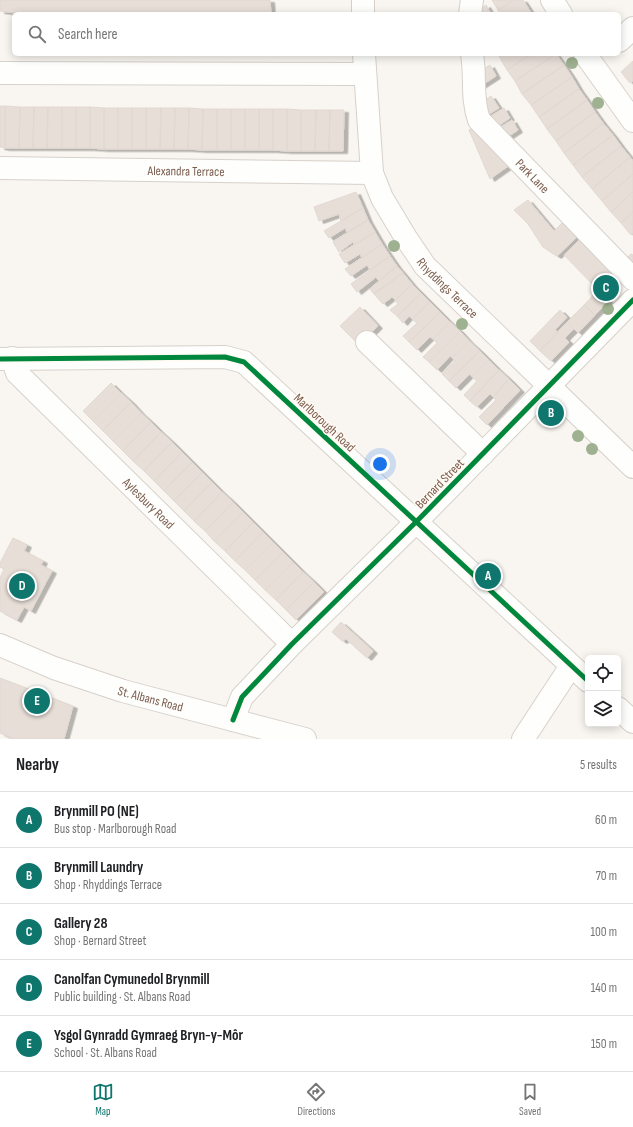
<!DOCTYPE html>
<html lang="en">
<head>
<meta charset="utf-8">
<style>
  :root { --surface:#fff; --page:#f2f2f2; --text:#202124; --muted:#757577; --line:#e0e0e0; --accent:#0f766e }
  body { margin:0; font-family:"Sofia Sans Condensed",sans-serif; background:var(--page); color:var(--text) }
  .controls { position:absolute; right:12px; bottom:12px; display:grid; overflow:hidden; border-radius:6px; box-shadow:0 2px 10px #0003 }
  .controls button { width:36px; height:36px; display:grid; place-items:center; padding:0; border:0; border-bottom:1px solid var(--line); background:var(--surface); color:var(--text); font:20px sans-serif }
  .you { position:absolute; left:380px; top:464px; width:14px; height:14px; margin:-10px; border:3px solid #fff; border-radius:50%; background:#1a73e8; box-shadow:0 0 0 6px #1a73e833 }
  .badge { display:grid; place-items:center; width:26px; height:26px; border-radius:50%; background:var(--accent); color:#fff; font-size:13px; font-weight:700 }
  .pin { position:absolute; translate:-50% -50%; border:2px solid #fff; box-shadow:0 1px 4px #0006 }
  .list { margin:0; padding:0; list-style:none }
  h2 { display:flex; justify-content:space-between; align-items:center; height:52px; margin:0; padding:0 16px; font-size:17px }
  h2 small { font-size:13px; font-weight:400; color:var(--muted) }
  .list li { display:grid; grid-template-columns:26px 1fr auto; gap:12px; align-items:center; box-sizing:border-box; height:56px; padding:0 16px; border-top:1px solid var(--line) }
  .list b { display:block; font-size:15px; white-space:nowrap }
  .list p { margin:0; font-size:13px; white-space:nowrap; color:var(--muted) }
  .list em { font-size:13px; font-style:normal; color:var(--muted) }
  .icon { flex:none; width:22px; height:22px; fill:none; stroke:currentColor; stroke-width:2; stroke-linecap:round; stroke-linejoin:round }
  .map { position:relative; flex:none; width:633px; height:739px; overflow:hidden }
  .search { position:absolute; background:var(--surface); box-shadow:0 2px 10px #0003; left:12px; right:12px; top:12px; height:44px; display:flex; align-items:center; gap:10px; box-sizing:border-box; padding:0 14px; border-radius:6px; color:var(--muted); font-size:15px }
  .sheet { height:332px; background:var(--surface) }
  nav { display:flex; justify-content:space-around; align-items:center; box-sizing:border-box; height:56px; border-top:1px solid var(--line); background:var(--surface); font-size:11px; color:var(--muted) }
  nav a { display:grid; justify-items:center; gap:2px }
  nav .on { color:var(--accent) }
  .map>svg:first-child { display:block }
  .building { fill:#e6ded7; stroke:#e2d8d2; filter:url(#shadow) }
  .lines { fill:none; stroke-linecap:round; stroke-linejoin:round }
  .minor-casing { stroke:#d7d1cb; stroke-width:24 }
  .minor { stroke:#fefefd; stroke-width:22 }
  .cycleway-casing { stroke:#fffaf3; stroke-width:8 }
  .cycleway { stroke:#00873e; stroke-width:5 }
  .tree { fill:#9eb190 }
  .labels { text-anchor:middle; stroke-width:3; stroke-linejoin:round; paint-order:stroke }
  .street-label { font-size:13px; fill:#7a5c4d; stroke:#fffaf3 }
</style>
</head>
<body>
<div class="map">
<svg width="633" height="739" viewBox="0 0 633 739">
  <defs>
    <filter id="shadow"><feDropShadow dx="4.5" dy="2.5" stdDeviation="0" flood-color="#0004"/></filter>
  </defs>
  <rect width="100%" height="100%" fill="#f9f5f0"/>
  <!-- building -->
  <path class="building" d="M0 0H270L271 14H24L0 11Z
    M492 0H514L498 10Z
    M514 0H523L532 14H500L498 10Z
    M486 5 491 14H477L475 12Z
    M502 54H531L507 70 499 56Z
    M531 54H556L515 81 507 70Z
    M556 54 564 65 522 94 515 81Z
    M633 61V81L630 83 621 72Z
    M490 65 496 76 479 87V72Z
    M564 65 572 77 531 105 522 94Z
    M572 77 579 89 539 117 531 105Z
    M579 89 587 100 547 129 539 117Z
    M491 96 499 108 486 116 481 103Z
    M587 100 595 112 556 141 547 129Z
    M0 106H5V148L0 147Z
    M5 106 20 107 19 148H5Z
    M20 107H34L33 148H19Z
    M34 107H48L47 148H33Z
    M48 107H62V148H47Z
    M62 107H76V148H62Z
    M76 107H90V148H76Z
    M90 107 104 108V149L90 148Z
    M104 108H118V149H104Z
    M118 108H132V149H118Z
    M132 108H146V149H132Z
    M146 108H161L160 149H146Z
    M161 108H175L174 149H160Z
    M175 108H189L188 149H174Z
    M189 108 203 109 202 150 188 149Z
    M504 108 510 118 498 126 491 116Z
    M203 109H217V150H202Z
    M217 109H231V150H217Z
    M231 109H245V150H231Z
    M245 109H259V150H245Z
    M259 109H273V150H259Z
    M273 109H287V151L273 150Z
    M287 109 301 110V151H287Z
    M301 110H316L315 151H301Z
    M316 110H330L329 151H315Z
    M330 110H344L343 151H329Z
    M595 112 603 123 564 153 556 141Z
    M512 120 518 130 506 138 499 128Z
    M603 123 613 135 573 165 564 153Z
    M476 125 514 162 490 179 469 130Z
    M613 135 621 146 582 177 573 165Z
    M621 146 630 157 592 189 582 177Z
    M630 157 633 161V174L602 201 592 189Z
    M633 174V192L611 212 602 201Z
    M356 192 363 208 341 221 339 214 319 221 314 207Z
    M633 192V212L621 223 611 212Z
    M528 200 554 231 568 217 582 232 557 256 543 247 528 224 514 210Z
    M363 208 368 220 347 232 345 228 329 238 324 231Z
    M633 212V233L631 235 621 223Z
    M368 220 375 232 354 245 353 242 339 252 333 242Z
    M375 232 382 244 362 258 360 254 345 263 339 254Z
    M585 234 619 269 598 290 564 255Z
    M382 244 390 256 370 270 367 265 351 276 345 269Z
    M631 254 633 255V273L623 262Z
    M390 256 397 266 379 281 376 277 357 292 351 284Z
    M397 266 403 273 374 294 370 289Z
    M403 273 412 284 395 300 392 297 383 304 374 294Z
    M412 284 421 293 397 316 390 310 398 304 395 300Z
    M598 290 609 301 595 315 584 305Z
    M421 293 430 302 412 319 409 316 403 323 397 316Z
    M430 302 440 312 409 342 403 336 417 323 412 319Z
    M584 305 595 315 578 333 567 322Z
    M360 307 378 326 359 345 340 326Z
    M560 310 567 317 555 330 558 332 540 351 530 341Z
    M440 312 450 322 433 339 430 337 417 350 409 342Z
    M450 322 460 331 429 362 423 357 437 343 433 339Z
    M567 322 574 329 565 338 569 342 551 361 540 351Z
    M460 331 469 341 452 358 450 356 437 370 429 362Z
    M469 341 480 351 449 381 442 374 455 361 452 358Z
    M480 351 489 360 472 377 470 374 456 388 449 381Z
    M489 360 499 370 470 401 464 395 477 381 472 377Z
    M499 370 509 379 493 397 490 394 477 407 470 401Z
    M509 379 520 390 487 425 479 417 496 400 493 397Z
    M111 383 121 393 93 421 83 411Z
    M121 393 131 402 103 431 93 421Z
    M131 402 141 413 113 441 103 431Z
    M141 413 151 422 123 451 113 441Z
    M151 422 161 432 133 461 123 451Z
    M161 432 172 442 144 471 133 461Z
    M172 442 182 452 154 481 144 471Z
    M182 452 192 462 164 491 154 481Z
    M192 462 202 472 174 501 164 491Z
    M202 472 212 482 184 511 174 501Z
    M212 482 222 492 194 521 184 511Z
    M222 492 233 502 205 531 194 521Z
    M233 502 243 512 214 541 205 531Z
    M243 512 253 522 225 551 214 541Z
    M253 522 263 532 235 561 225 551Z
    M263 532 273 542 245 570 235 561Z
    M13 538 27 545 24 551 43 561 41 565 52 571 31 611 24 607 17 620 0 611V578L4 569 0 567V563Z
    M273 542 283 552 255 580 245 570Z
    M283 552 293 562 265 590 255 580Z
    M293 562 303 572 276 600 265 590Z
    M303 572 314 582 286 610 276 600Z
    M314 582 324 592 296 620 286 610Z
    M341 622 373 651 367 658 346 639 342 641 332 632Z
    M0 678 73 706 64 739H15L0 733Z"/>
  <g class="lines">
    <!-- minor casing -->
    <g class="minor-casing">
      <g id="minor">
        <path d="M363 0V14"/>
        <path d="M552 0 561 14"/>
        <path d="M470 14 472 0"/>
        <path d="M619 41 633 28"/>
        <path id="s1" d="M364 54 372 173 382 198 406 238 425 266 633 467"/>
        <path id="s2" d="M472 54C476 76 471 98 479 120L633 279"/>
        <path d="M585 54 633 121"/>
        <path d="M0 73 365 74"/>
        <path id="s3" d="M0 168 372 173"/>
        <path d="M367 342 483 454"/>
        <path id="s4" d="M12 358 17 373 292 644"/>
        <path d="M0 359 225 357 244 362 588 681"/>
        <path id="s5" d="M0 645 54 668 123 691 305 739"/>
        <path d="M618 708 633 722"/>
        <path d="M233 720 242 697 292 644 416 522 633 300"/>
        <path d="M523 739 571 666"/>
      </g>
    </g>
    <!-- minor -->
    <use href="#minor" class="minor"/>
    <!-- cycleway casing -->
    <g class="cycleway-casing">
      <path id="cycleway" d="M0 359 225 357 244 362 588 681
        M233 720 242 697 292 644 416 522 633 300"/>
    </g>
    <!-- cycleway -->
    <use href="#cycleway" class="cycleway"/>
  </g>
  <!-- trees -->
  <g class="tree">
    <circle cx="572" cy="63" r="6"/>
    <circle cx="598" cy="103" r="6"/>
    <circle cx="394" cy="246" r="6"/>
    <circle cx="608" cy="309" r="6"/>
    <circle cx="462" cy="324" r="6"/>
    <circle cx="578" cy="436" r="6"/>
    <circle cx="592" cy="449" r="6"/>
  </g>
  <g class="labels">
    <!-- street labels -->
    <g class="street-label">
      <text dy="5" stroke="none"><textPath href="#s3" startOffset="186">Alexandra Terrace</textPath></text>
      <text dy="5" stroke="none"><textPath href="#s2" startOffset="144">Park Lane</textPath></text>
      <text dy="5" stroke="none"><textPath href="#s1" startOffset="258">Rhyddings Terrace</textPath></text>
      <text transform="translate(325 422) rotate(43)" y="5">Marlborough Road</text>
      <text transform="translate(439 483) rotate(-46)" y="5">Bernard Street</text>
      <text dy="5" stroke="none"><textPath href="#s4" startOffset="201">Aylesbury Road</textPath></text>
      <text dy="5" stroke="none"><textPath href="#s5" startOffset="160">St. Albans Road</textPath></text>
    </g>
  </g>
</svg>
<div class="controls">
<button><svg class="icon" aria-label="locate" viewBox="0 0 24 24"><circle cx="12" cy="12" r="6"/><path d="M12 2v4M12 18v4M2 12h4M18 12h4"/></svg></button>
<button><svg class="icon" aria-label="layers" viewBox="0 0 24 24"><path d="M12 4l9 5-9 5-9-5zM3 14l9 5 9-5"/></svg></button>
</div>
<div class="you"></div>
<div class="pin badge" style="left:488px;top:576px">A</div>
<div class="pin badge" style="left:551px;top:413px">B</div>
<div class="pin badge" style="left:606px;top:288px">C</div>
<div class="pin badge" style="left:22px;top:586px">D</div>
<div class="pin badge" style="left:37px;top:701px">E</div>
<div class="search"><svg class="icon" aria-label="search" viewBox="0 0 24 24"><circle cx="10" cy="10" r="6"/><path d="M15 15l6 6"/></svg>Search here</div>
</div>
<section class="sheet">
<h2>Nearby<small>5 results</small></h2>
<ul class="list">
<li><span class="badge">A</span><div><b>Brynmill PO (NE)</b><p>Bus stop · Marlborough Road</p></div><em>60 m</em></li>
<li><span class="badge">B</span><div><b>Brynmill Laundry</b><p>Shop · Rhyddings Terrace</p></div><em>70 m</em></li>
<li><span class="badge">C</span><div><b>Gallery 28</b><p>Shop · Bernard Street</p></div><em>100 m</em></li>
<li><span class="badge">D</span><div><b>Canolfan Cymunedol Brynmill</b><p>Public building · St. Albans Road</p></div><em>140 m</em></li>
<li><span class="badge">E</span><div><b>Ysgol Gynradd Gymraeg Bryn-y-Môr</b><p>School · St. Albans Road</p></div><em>150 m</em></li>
</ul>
</section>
<nav>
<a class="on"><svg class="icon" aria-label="map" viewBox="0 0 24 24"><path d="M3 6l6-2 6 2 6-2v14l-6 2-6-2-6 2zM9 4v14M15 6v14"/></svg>Map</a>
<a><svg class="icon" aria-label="directions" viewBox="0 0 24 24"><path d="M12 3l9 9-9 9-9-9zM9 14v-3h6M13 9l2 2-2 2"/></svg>Directions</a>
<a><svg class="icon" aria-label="saved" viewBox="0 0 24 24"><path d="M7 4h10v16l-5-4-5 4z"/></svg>Saved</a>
</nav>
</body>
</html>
